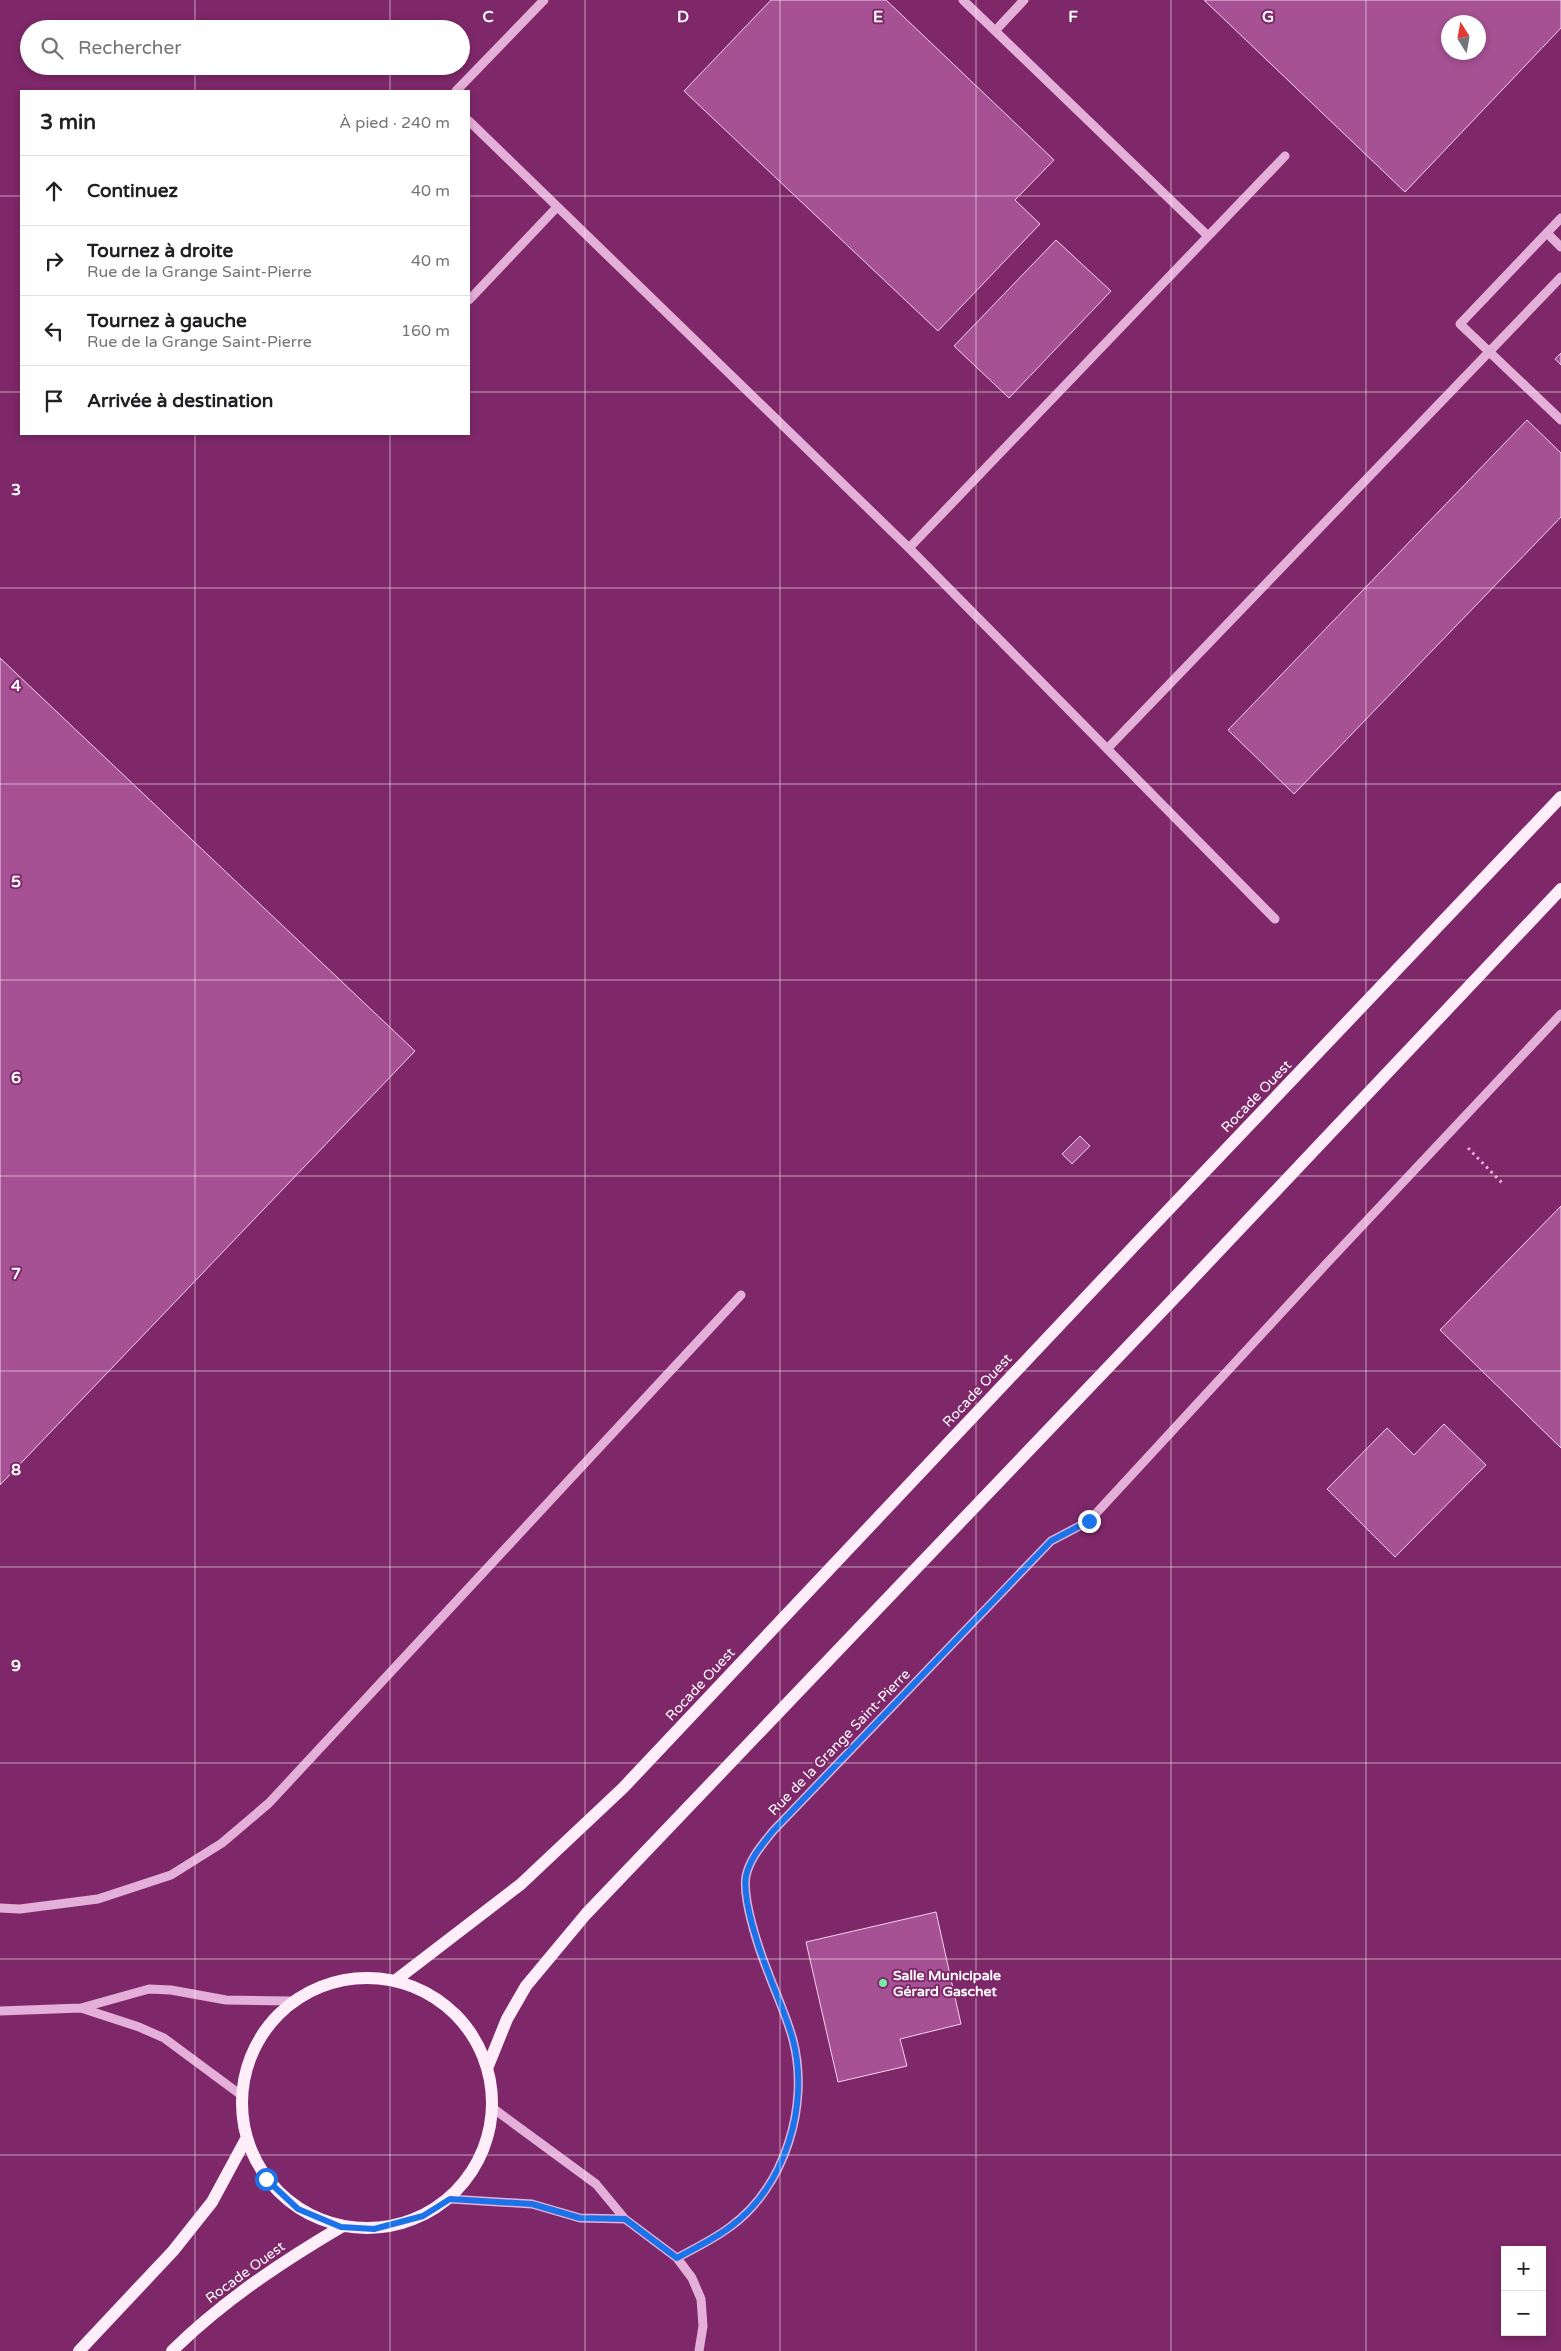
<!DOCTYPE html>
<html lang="fr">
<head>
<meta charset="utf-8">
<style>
  :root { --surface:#fff; --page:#f2f2f2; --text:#202124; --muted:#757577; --line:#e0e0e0 }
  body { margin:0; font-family:"Varela Round",sans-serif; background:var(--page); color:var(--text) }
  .controls { position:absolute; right:15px; bottom:15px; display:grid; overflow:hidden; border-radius:0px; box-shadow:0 2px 8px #0003 }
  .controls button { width:45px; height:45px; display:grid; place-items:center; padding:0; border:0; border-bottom:1px solid var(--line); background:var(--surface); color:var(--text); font:25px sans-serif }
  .compass { position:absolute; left:1441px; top:15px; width:45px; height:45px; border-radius:50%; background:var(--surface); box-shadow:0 2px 8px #0003; rotate:349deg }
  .stop { position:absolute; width:15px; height:15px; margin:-11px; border:4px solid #1a73e8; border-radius:50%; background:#fff }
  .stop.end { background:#1a73e8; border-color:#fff; box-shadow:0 1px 5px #0008 }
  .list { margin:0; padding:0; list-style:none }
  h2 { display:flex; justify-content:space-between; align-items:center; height:65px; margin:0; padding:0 20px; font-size:21px }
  h2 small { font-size:16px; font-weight:400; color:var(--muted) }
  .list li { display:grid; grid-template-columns:32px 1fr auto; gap:15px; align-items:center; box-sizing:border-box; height:70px; padding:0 20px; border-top:1px solid var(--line) }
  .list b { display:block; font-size:19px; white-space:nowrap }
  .list p { margin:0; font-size:16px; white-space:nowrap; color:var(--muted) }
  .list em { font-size:16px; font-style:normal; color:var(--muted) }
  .icon { flex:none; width:28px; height:28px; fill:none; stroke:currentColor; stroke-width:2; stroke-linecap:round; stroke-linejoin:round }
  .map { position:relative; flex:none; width:1561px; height:2351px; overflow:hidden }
  .search { position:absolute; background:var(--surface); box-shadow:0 2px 8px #0003; left:20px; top:20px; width:450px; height:55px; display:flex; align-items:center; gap:12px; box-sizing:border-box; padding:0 18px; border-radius:28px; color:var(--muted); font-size:19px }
  .panel { position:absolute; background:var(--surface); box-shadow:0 2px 8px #0003; left:20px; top:90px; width:450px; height:345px; border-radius:0px }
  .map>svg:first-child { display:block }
  .building { fill:#a65193; stroke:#f4d1ec; fill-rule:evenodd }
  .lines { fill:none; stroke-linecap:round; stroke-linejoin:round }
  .path { stroke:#e4afd8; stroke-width:3; stroke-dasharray:2.5 4; stroke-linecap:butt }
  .minor { stroke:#e4afd8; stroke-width:9 }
  .major { stroke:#fdeef9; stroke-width:12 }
  .route { stroke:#1a73e8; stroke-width:6 }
  .grid { fill:none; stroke:#fff; stroke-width:1; stroke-opacity:0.55 }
  .poi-dot { fill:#76eca3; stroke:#7e2869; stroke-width:2 }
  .labels { text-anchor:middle; stroke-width:4; stroke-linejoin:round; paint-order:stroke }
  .street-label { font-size:14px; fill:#fff; stroke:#7e2869 }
  .poi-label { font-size:14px; font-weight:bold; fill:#fff; stroke:#7e2869; text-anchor:start }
  .grid-label { font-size:16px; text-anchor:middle; font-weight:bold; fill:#fff; stroke:#7e2869; stroke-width:4; stroke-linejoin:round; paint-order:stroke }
</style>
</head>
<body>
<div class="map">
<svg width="1561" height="2351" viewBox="0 0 1561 2351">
  <rect width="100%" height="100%" fill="#7e2869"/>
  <!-- building -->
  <path class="building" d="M771 0H886L1054 160 1015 200 1040 224 938 331 684 91Z
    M1204 0H1561V28L1405 192ZM1448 22H1478V52H1448Z
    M1056 240 1111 291 1009 398 954 346Z
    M1561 353V365L1555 359Z
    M1527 420 1561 453V517L1294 794 1228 730Z
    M0 658 415 1051 0 1485Z
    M1080 1136 1090 1146 1072 1164 1062 1154Z
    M1561 1206V1448L1440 1330Z
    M1444 1424 1486 1465 1395 1557 1327 1489 1387 1428 1414 1455Z
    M936 1912 961 2024 900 2039 907 2066 838 2082 806 1942Z"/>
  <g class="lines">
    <!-- path -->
    <path class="path" d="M1468 1148 1504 1185"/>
    <!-- minor -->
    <path class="minor" d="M963 0 1208 236
      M995 31 1024 0
      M456 91 544 0
      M469 121 909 548 1275 919
      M1561 218 1460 324 1561 420
      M1547 233 1561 247
      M469 300 557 207
      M909 548 1285 156
      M1107 749 1561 277
      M0 1908 20 1909 98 1899 171 1875 222 1843 269 1803 741 1295
      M81 2008 139 2027 164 2038 241 2095
      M0 2011 81 2008 149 1989 171 1990 226 2000 293 2001
      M494 2109 596 2184 625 2219 677 2258 692 2278 701 2299 703 2326 699 2351
      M450 2199 532 2204 580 2218 625 2219
      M677 2258C695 2248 714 2239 730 2227 785 2187 810 2105 793 2040 787 2017 776 1994 768 1972 759 1950 742 1899 746 1876 750 1858 762 1845 773 1831L1051 1541 1089 1521 1327 1263 1561 1014"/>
    <!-- major -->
    <path class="major" d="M242 2103a125 125 0 1 1 250 0a125 125 0 1 1-250 0Z
      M396 1980 521 1884 623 1788 1135 1245 1561 797
      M488 2066 507 2019 526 1986 586 1914 1182 1290 1561 889
      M79 2351 173 2251 212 2202 246 2139
      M172 2351C223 2301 280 2263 341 2227"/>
  </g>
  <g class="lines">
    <!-- route -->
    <path class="route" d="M266 2179 298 2209 341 2227 374 2229 423 2216 450 2199 532 2204 580 2218 625 2219 677 2258C695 2248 714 2239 730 2227 785 2187 810 2105 793 2040 787 2017 776 1994 768 1972 759 1950 742 1899 746 1876 750 1858 762 1845 773 1831L1051 1541 1089 1521"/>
  </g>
  <!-- grid -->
  <path class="grid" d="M195 0V29M390 0V29M585 0V2351M780 0V2351M976 0V2351M1171 0V2351M1366 0V2351M195 66V91M390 66V91M0 196H21M469 196H1561M0 392H21M469 392H1561M195 434V2351M390 434V2351M0 588H1561M0 784H1561M0 980H1561M0 1176H1561M0 1371H1561M0 1567H1561M0 1763H1561M0 1959H1561M0 2155H1561"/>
  <!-- markers -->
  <circle class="poi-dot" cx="883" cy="1983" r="5"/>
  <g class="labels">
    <!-- street labels -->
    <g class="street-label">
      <text transform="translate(1256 1096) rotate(-46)" y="5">Rocade Ouest</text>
      <text transform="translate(977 1390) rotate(-47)" y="5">Rocade Ouest</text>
      <text transform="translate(700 1684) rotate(-47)" y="5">Rocade Ouest</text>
      <text transform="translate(839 1742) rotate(-46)" y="5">Rue de la Grange Saint-Pierre</text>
      <text transform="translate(245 2272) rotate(-36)" y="5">Rocade Ouest</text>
    </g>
    <!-- poi labels -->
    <g class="poi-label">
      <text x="893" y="1980">Salle Municipale<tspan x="893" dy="16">Gérard Gaschet</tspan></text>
    </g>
  </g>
  <g class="grid-label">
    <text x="488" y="22">C</text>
    <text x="683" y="22">D</text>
    <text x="878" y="22">E</text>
    <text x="1073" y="22">F</text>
    <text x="1268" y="22">G</text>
    <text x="16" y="495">3</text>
    <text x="16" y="691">4</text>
    <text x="16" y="887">5</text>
    <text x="16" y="1083">6</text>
    <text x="16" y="1279">7</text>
    <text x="16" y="1475">8</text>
    <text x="16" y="1671">9</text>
  </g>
</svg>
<div class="controls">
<button>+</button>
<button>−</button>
</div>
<svg class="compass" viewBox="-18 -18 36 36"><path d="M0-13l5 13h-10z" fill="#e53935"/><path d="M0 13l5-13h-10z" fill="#757577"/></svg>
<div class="stop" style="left:266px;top:2179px"></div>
<div class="stop end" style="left:1089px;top:1521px"></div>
<div class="search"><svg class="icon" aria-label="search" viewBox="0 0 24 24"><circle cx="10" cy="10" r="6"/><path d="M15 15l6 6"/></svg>Rechercher</div>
<section class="panel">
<h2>3 min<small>À pied · 240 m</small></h2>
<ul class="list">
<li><svg class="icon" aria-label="ahead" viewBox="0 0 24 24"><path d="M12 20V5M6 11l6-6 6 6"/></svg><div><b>Continuez</b></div><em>40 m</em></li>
<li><svg class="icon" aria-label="right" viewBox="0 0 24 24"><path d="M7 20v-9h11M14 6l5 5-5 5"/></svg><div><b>Tournez à droite</b><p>Rue de la Grange Saint-Pierre</p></div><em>40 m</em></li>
<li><svg class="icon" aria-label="left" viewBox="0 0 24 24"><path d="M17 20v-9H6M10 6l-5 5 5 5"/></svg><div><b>Tournez à gauche</b><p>Rue de la Grange Saint-Pierre</p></div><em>160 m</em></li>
<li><svg class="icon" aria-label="arrive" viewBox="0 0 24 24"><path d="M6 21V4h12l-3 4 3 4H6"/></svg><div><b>Arrivée à destination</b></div></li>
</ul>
</section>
</div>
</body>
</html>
